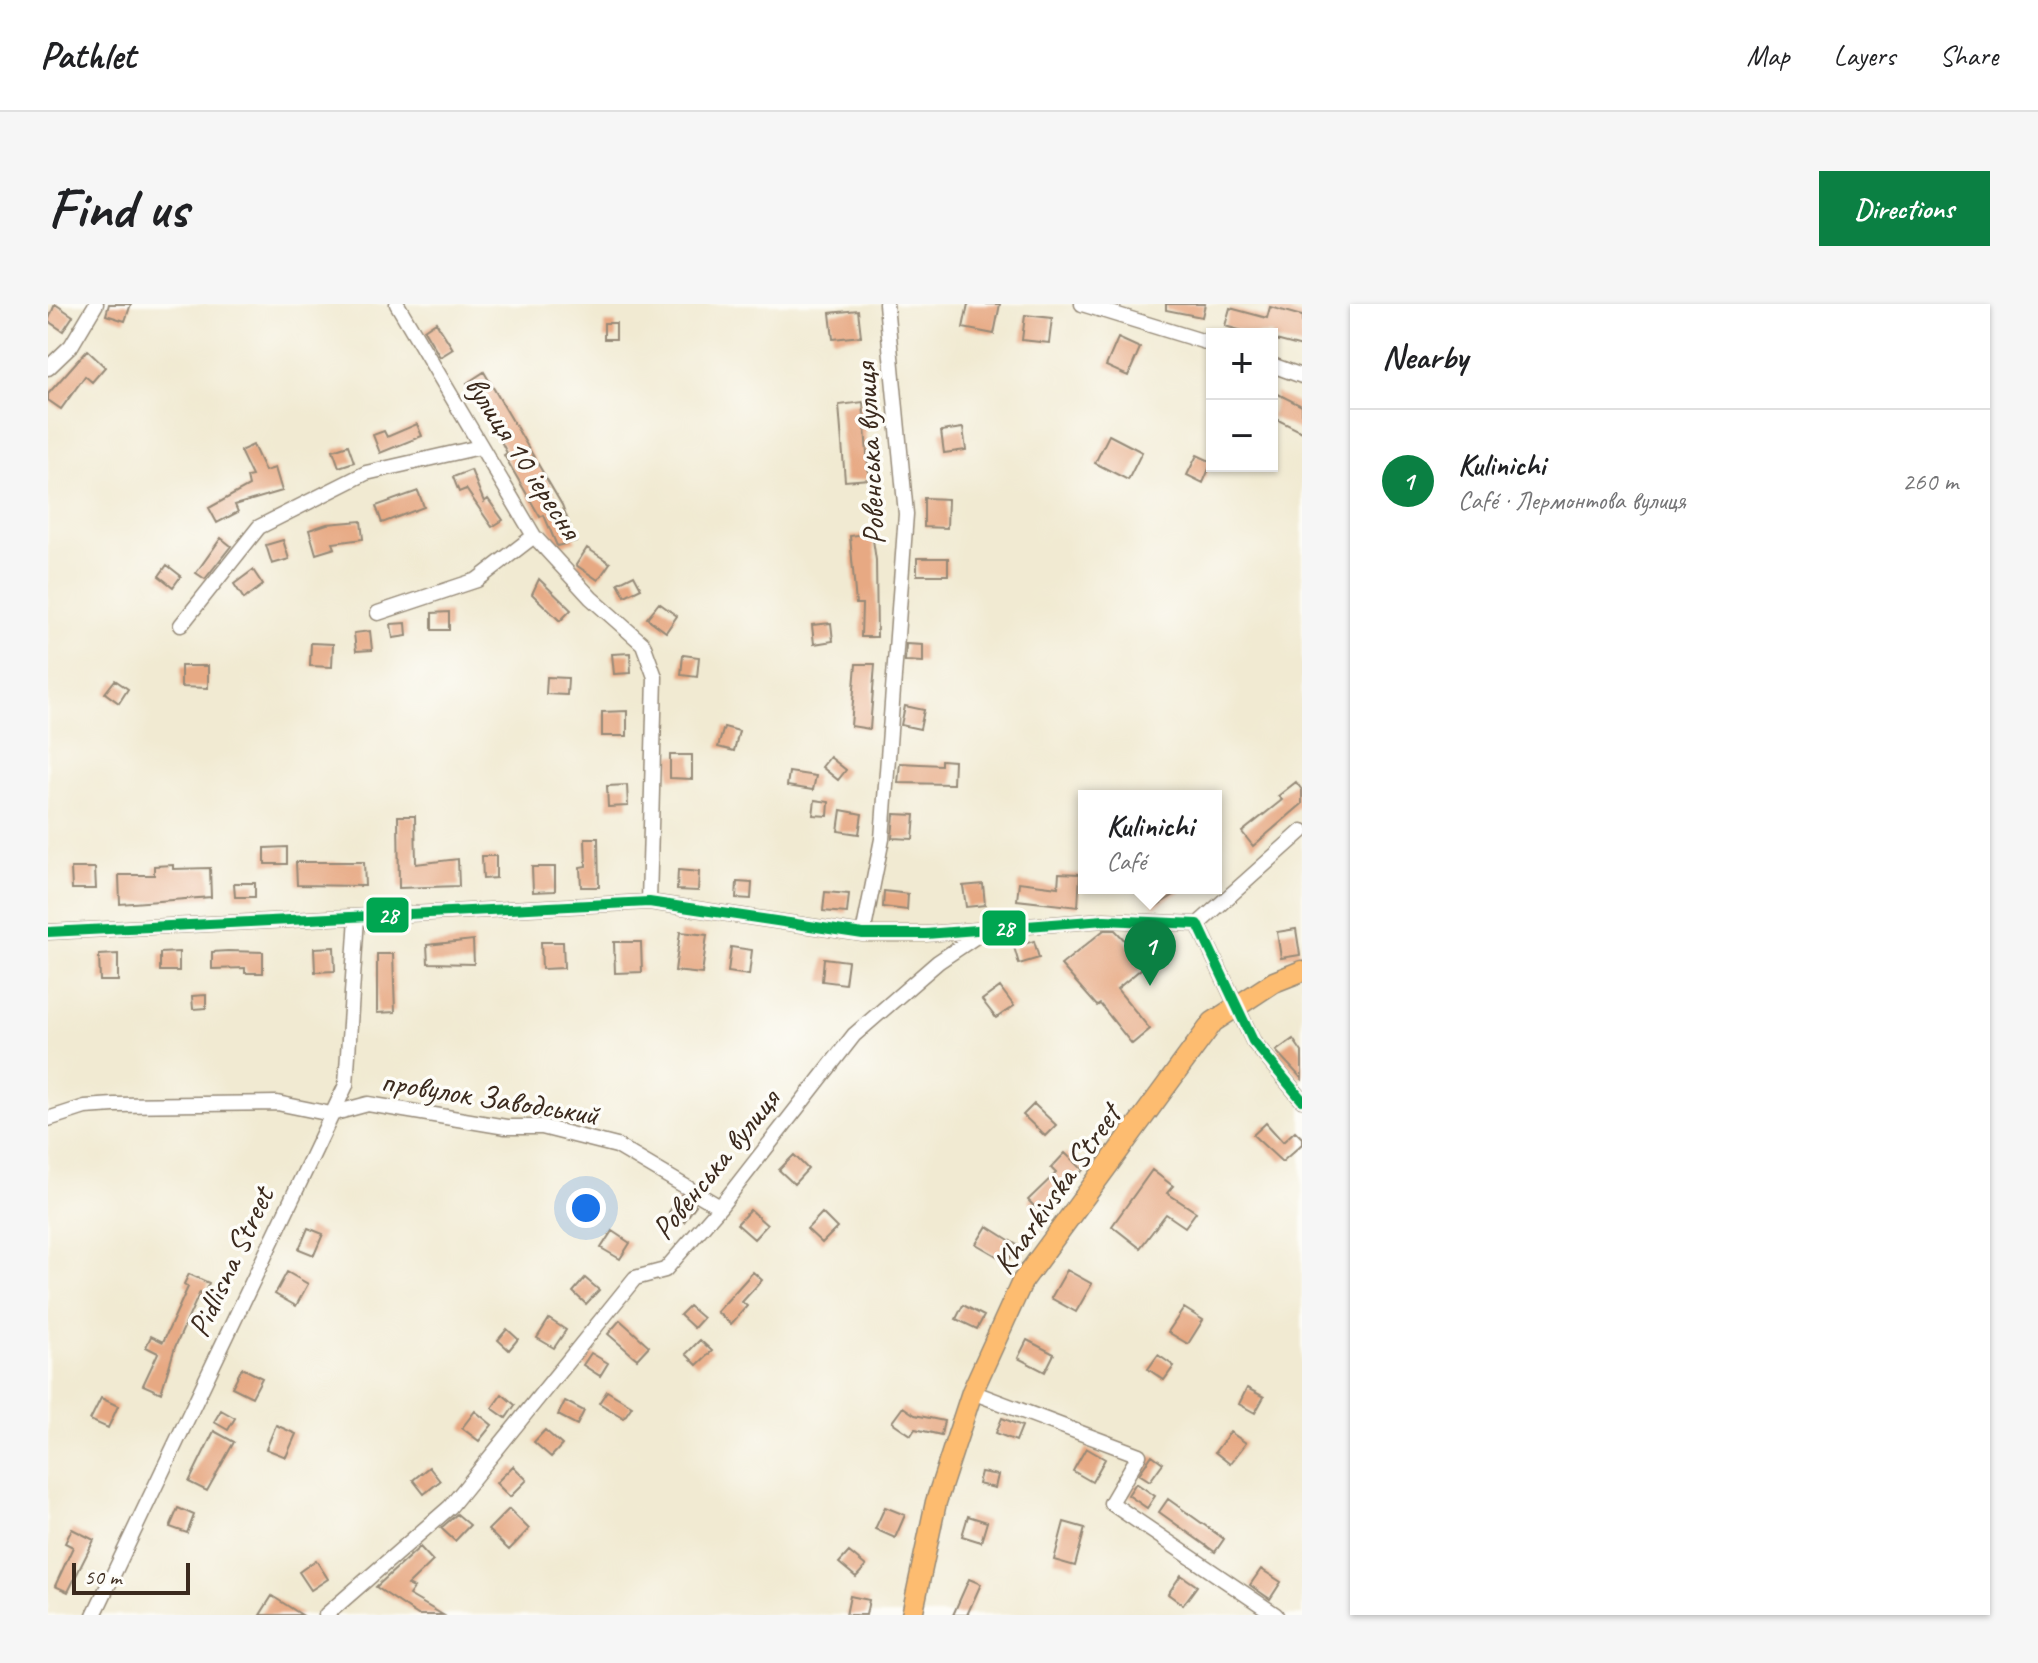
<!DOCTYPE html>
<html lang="en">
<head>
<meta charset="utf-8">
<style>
  :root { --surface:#fff; --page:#f6f6f6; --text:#202124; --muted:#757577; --line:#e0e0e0; --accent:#0b8043 }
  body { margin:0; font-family:Caveat,sans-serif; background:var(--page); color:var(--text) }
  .controls { position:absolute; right:24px; top:24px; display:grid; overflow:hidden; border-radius:0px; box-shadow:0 2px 6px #0004 }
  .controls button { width:72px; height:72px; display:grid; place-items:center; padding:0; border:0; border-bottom:2px solid var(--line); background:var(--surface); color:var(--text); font:40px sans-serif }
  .scale { position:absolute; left:24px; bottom:20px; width:118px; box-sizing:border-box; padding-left:8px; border:4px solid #3b2a1e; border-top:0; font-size:22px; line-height:28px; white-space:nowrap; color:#3b2a1e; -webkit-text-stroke:6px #fdfcf7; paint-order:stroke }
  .you { position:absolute; left:538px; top:904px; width:28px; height:28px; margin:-20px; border:6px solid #fff; border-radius:50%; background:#1a73e8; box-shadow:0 0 0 12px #1a73e833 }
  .badge { display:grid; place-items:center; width:52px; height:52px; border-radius:50%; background:var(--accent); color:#fff; font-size:26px; font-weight:700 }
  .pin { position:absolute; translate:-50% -66px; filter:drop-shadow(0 2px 4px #0008) }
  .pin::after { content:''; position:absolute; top:42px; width:28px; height:24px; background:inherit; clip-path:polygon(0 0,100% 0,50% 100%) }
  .popup { position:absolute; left:1030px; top:486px; width:144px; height:104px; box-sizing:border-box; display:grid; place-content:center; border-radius:0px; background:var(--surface); filter:drop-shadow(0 2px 6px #0005); font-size:26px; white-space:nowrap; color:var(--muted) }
  .popup b { font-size:30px; color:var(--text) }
  .popup::after { content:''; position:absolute; left:50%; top:100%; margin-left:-16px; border:16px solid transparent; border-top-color:var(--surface) }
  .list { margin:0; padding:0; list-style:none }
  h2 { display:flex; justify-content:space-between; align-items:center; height:104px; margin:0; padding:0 32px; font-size:34px }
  h2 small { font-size:26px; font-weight:400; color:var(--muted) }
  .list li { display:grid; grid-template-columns:52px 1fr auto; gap:24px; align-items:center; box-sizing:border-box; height:144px; padding:0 32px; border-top:2px solid var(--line) }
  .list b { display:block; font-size:30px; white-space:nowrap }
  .list p { margin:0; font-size:26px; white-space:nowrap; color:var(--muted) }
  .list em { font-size:26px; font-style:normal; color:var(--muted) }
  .map { position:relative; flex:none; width:1254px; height:1311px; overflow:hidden; border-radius:0px }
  header { display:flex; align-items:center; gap:48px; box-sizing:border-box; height:112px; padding:0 40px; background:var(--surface); border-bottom:2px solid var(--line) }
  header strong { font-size:38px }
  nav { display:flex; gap:44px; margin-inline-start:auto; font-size:28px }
  .intro { display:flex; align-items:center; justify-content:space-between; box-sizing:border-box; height:192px; padding:0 48px }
  h1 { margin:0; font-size:56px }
  .button { padding:20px 36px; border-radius:0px; background:var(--accent); color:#fff; font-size:28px; font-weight:700 }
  main { display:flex; gap:48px; padding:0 48px }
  aside { flex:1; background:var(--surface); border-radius:0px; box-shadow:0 2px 6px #0004 }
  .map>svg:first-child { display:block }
  .building { fill:#e7a983 }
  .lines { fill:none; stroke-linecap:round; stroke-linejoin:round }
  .street-casing { stroke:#968a78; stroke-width:17 }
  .primary-casing { stroke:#968a78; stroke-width:23 }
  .street { stroke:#fff; stroke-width:14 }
  .primary { stroke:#fdbc6f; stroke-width:20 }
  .bus-1-casing { stroke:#fdfcf7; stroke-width:16 }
  .bus-1 { stroke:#00a651; stroke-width:10 }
  .labels { text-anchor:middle; stroke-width:7; stroke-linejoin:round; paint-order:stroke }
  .street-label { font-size:32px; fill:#3b2a1e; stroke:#fdfcf7 }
  .line-badge { stroke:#fdfcf7; stroke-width:3 }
  .badge-label { font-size:22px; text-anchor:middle; font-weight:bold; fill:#fff }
</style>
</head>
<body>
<header>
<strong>Pathlet</strong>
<nav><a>Map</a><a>Layers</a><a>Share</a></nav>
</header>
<div class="intro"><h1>Find us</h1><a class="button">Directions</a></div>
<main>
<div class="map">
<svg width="1254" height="1311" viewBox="0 0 1254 1311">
  <rect width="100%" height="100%" fill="#fdfcf7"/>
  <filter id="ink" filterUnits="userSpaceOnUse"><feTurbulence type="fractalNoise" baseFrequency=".0125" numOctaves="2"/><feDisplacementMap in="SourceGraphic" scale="16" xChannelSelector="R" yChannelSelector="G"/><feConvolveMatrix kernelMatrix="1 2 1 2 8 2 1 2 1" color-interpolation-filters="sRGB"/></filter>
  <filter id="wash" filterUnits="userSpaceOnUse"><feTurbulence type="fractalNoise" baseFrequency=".006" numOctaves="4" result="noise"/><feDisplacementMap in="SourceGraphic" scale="32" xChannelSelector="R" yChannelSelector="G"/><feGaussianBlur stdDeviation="1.8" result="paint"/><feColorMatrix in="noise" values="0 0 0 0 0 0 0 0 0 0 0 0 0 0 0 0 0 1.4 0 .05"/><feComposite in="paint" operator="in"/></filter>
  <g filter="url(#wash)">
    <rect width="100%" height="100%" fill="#f1ead2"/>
    <g id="blocks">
      <!-- building -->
      <path class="building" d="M7 0 25 12 15 27 0 17Z
        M61 0H83L77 17 58 11Z
        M920 0H952L946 30 915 24Z
        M1118 0H1157L1154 13 1118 6Z
        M1222 3 1254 12V43L1224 35V30H1205L1177 22 1182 4 1219 14Z
        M810 6 813 32 785 35 782 9Z
        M977 11 1004 14 1001 39 974 36Z
        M388 18 405 45 392 53 376 26Z
        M556 19H568V35H556Z
        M1070 34 1092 44 1080 72 1058 62Z
        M39 46 57 63 44 78 37 72 13 105 0 96V90Z
        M436 68 514 201 528 237 509 242 496 211 492 213 456 151 459 149 441 114 419 79Z
        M1228 89 1254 102V128L1224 113Z
        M815 98 821 175 797 177 791 101Z
        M369 120 374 132 332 149 325 131 336 127 339 133Z
        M915 124 918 146 896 149 893 127Z
        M1061 131 1094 148 1080 176 1047 159Z
        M205 141 217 167 227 164 234 187 187 201 190 208 169 219 161 204 201 182 199 173 204 172 192 147Z
        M300 141 306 158 291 163 285 146Z
        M1149 151 1164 158 1155 179 1139 171Z
        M423 166 436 198 440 195 455 216 444 223 418 185 411 188 405 173Z
        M370 187 376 203 334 219 328 202Z
        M876 194 900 195 899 224 876 223Z
        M313 217 315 235 285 239 287 244 268 250 261 226 279 220Z
        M824 229 828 256 829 333H813L814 300H808L802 232Z
        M173 234 183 242 157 275 148 269Z
        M235 236 241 255 224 260 218 241Z
        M539 244 562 259 550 276 528 261Z
        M869 254H900V271H869Z
        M119 261 133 272 125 283 111 272Z
        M205 266 215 281 196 295 186 280Z
        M586 271 593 284 577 292 570 279Z
        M491 275 523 306 512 317 484 290Z
        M611 299 629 312 618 328 599 314Z
        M401 308V326H384V309Z
        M358 319 359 332 345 334 343 320Z
        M783 319 785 337 766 340 764 321Z
        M322 327 324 346 308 347 306 329Z
        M263 339 285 340 284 363 262 362Z
        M858 340 875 341V358L857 357Z
        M582 349 583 369 566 370 564 350Z
        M635 351 651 353 649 373 633 371Z
        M808 360H827L822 425 803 422Z
        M133 362H160V384L133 383Z
        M499 373 520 374 519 391 498 390Z
        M67 376 80 385 71 399 57 389Z
        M857 402 876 406 872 425 853 421Z
        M579 407V432H554V408Z
        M676 423 691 427 686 447 670 443Z
        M622 451H644V475L622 474Z
        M782 453 798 466 790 476 774 463Z
        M893 456 906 457 905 480 850 479 852 459 893 461Z
        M741 468 768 472 765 486 739 482Z
        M1248 478 1254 486V500L1205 542 1194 528 1234 496 1230 492Z
        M579 481 580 502 560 503 559 482Z
        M767 496 781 498 780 512 765 511Z
        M793 506 814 510 811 530 790 527Z
        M846 510 867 511 865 535 844 534Z
        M350 512H367L368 560 410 555 411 582 351 584Z
        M537 534H550L551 583H533L532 563 538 562Z
        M239 543V560H217V544Z
        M434 552H448V574L435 575Z
        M248 558H316L317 582 249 581Z
        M125 561V565L162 564 163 593 72 600 71 571H106V562Z
        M484 563H507V587L485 588Z
        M23 564H47L48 585H24Z
        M630 566 651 568 650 587 629 586Z
        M1011 569 1032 570 1030 603 969 596 971 578 1010 583Z
        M689 578 704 579 703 595 688 594Z
        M186 579H207V593H187Z
        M935 580 937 601 918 603 915 582Z
        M1094 584H1137L1107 603Z
        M836 587 860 590 859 606 835 603Z
        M777 588 801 590 799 609 775 607Z
        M1248 625 1252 651 1233 654 1229 628Z
        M1056 626H1067L1099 660 1069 685 1102 725 1084 740 1052 700 1049 702 1013 661Z
        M632 628 659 631 654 670 627 667Z
        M425 636 426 660 380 659 379 641Z
        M986 637 991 654 971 660 966 643Z
        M493 638H515L516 664 494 665Z
        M566 638H593L594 668 567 669Z
        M286 643 287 667 267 668 266 644Z
        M683 643 704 646 701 671 680 668Z
        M180 647 215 648V669H197V664L164 665V648Z
        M131 648V667H112V649Z
        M70 650V677H52L51 651Z
        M329 650H345L347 708 329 709Z
        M776 654 800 657 797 680 774 677Z
        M952 683 966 702 948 714 934 696Z
        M158 691V704L145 705 144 692Z
        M1245 735 1254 748V775L1228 747Z
        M986 800 1008 821 997 832 975 811Z
        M1218 819 1235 838 1247 827 1254 834V840L1234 858 1205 831Z
        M1017 849 1035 866 994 910 980 896 1008 869 1003 864Z
        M746 851 760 865 746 880 731 866Z
        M1104 866 1125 882 1119 889 1148 908 1137 923 1118 910 1092 944 1064 922Z
        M633 891 648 901 636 918 621 908Z
        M702 906 719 921 706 935 689 920Z
        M774 909 789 924 774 939 759 925Z
        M939 922 969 941 959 958 928 940Z
        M260 924 275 930 266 951 251 945Z
        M564 927 582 939 572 955 553 944Z
        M1019 966 1044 980 1028 1008 1003 994Z
        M239 968 260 980 248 1002 227 990Z
        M705 968 714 976 694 998 699 1002 683 1020 669 1008Z
        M141 970 161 979 156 990 152 988 127 1043 113 1089 95 1081 110 1049 98 1043 103 1032 115 1038 140 983 136 980Z
        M537 974 551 986 538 1000 525 988Z
        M915 1001 936 1012 929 1025 908 1015Z
        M641 1002 655 1014 646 1024 632 1011Z
        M1136 1004 1155 1016 1140 1040 1120 1028Z
        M501 1015 518 1026 506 1044 489 1034Z
        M572 1016 601 1042 589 1055 560 1030Z
        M459 1025 470 1035 461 1046 450 1036Z
        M652 1036 664 1047 649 1061 638 1050Z
        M979 1036 1006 1050 997 1068 970 1054Z
        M543 1049 560 1059 552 1072 535 1061Z
        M1110 1051 1126 1062 1116 1076 1100 1065Z
        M194 1064 214 1074 204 1093 184 1083Z
        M1199 1084 1216 1093 1207 1109 1191 1100Z
        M559 1087 584 1102 576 1114 551 1099Z
        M454 1090 467 1101 458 1114 444 1104Z
        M53 1094 70 1102 60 1124 42 1116Z
        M517 1097 536 1107 529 1121 510 1111Z
        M855 1103 867 1111 896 1117 893 1131 867 1125 863 1131 844 1118Z
        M173 1106 187 1114 180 1126 166 1118Z
        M427 1107 444 1121 431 1137 414 1124Z
        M954 1114 974 1122 968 1137 948 1129Z
        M228 1121 248 1130 238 1153 218 1145Z
        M497 1126 514 1141 503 1153 486 1138Z
        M166 1127 186 1138 159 1187 141 1178Z
        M1182 1128 1198 1139 1182 1160 1167 1148Z
        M1038 1144 1057 1155 1044 1178 1025 1167Z
        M1104 1151 1115 1159 1102 1177 1091 1170Z
        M465 1162 479 1176 462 1193 448 1179Z
        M381 1163 392 1177 376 1190 365 1176Z
        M933 1168 950 1171 947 1184 930 1180Z
        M1088 1179 1107 1192 1099 1204 1080 1191Z
        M1120 1195 1176 1235 1167 1248 1111 1208Z
        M837 1203 857 1211 847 1234 827 1225Z
        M130 1204 146 1211 139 1229 122 1223Z
        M461 1205 481 1225 461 1246 440 1226Z
        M409 1210 422 1221 407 1237 393 1224Z
        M920 1212 939 1218 933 1238 914 1232Z
        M1016 1218 1037 1224 1027 1262 1006 1256Z
        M24 1225 46 1236 20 1288 7 1282 25 1243 17 1239Z
        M372 1243 385 1257 360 1281 366 1284 361 1291 395 1311H370L328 1283Z
        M801 1248 818 1262 808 1273 791 1259Z
        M268 1256 280 1275 263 1286 251 1268Z
        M1213 1265 1233 1278 1222 1295 1202 1281Z
        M1133 1271 1149 1282 1135 1301 1120 1290Z
        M921 1275 933 1280 919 1311H905Z
        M224 1292 232 1297 254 1311H212Z
        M802 1292 821 1296 818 1311H798Z"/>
    </g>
  </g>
  <g filter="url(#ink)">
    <use href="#blocks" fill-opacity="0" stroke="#968a78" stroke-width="2"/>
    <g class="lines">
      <!-- street casing -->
      <g class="street-casing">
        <path id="street" d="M349 0 486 232 543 294 595 340 607 373 601 598
          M1034 0 1164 40
          M1224 61 1254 72
          M0 64 23 42 48 0
          M330 309 429 276 486 232
          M133 321 211 223 318 169 432 143
          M1150 620 1254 527
          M0 628 601 598 815 630H878L1056 616 1150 620 1205 737 1254 796
          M815 630 834 535 858 210 838 0
          M0 815 37 803 66 801 229 799 283 810 320 800 458 823H494L569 842 672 903
          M924 1088 1091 1151 1063 1199 1228 1311
          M46 1311 298 781 309 613
          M278 1311 402 1203 587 974 617 966 672 903 806 731 890 658 939 625"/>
      </g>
      <!-- primary casing -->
      <g class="primary-casing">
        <path id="primary" d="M864 1311 888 1198 924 1088 974 978 1165 718 1226 678 1254 667"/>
      </g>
      <!-- street -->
      <use href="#street" class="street"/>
      <!-- primary -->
      <use href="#primary" class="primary"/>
      <!-- bus-1 casing -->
      <g class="bus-1-casing">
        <path id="bus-1" d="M0 628 601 598 815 630H878L1056 616 1150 620 1205 737 1254 796"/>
      </g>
      <!-- bus-1 -->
      <use href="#bus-1" class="bus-1"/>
    </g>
  </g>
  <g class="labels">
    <!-- street labels -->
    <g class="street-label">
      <text transform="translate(821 150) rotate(-93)" y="11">Ровенська вулиця</text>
      <text transform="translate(476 153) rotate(57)" y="11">вулиця 10 іересня</text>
      <text transform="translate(442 793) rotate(9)" y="11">провулок Заводський</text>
      <text transform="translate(667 860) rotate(-51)" y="11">Ровенська вулиця</text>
      <text transform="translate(1008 885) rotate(-55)" y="11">Kharkivska Street</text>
      <text transform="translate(182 958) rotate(-65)" y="11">Pidlisna Street</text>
    </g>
  </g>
  <g class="line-badge">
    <rect x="317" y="592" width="45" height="38" rx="8" fill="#00a651"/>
    <rect x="933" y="605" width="46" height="38" rx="8" fill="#00a651"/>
  </g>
  <g class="badge-label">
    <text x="340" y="619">28</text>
    <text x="956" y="632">28</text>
  </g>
</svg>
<div class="controls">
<button>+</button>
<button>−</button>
</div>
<div class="scale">50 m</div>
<div class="you"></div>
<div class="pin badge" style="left:1102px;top:682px">1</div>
<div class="popup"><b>Kulinichi</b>Café</div>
</div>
<aside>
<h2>Nearby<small></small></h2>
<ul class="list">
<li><span class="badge">1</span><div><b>Kulinichi</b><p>Café · Лермонтова вулиця</p></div><em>260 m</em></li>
</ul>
</aside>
</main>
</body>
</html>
